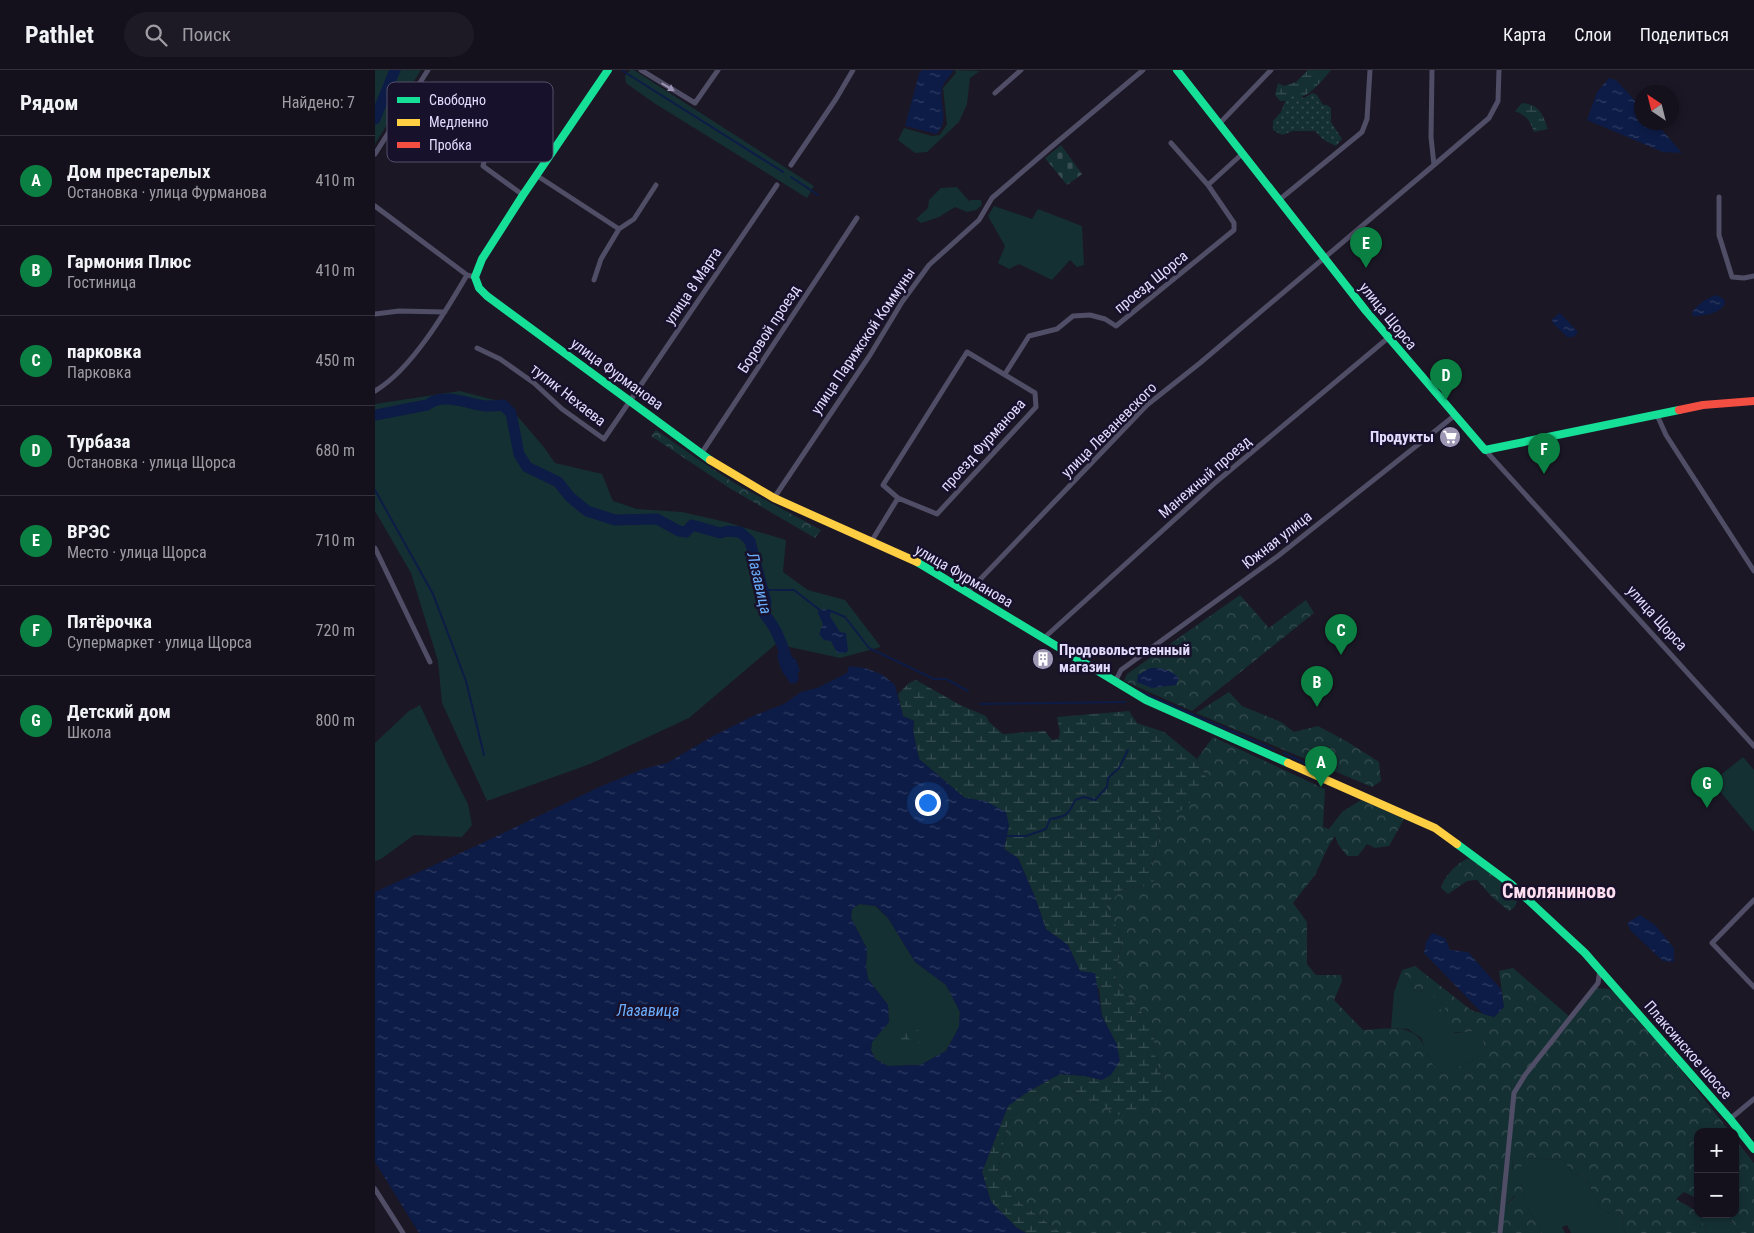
<!DOCTYPE html>
<html lang="ru">
<head>
<meta charset="utf-8">
<style>
  :root { --surface:#14111c; --page:#1d1a25; --text:#f1f3f6; --muted:#9d9da3; --line:#33313b; --accent:#0b8043 }
  body { margin:0; font-family:"Roboto Condensed",sans-serif; background:var(--page); color:var(--text) }
  .controls { position:absolute; right:15px; bottom:15px; display:grid; overflow:hidden; border-radius:10px; box-shadow:0 2px 8px #0003 }
  .controls button { width:45px; height:45px; display:grid; place-items:center; padding:0; border:0; border-bottom:1px solid var(--line); background:var(--surface); color:var(--text); font:25px sans-serif }
  .compass { position:absolute; left:1259px; top:15px; width:45px; height:45px; border-radius:50%; background:var(--surface); box-shadow:0 2px 8px #0003; rotate:325deg }
  .you { position:absolute; left:552px; top:732px; width:18px; height:18px; margin:-12px; border:4px solid #fff; border-radius:50%; background:#1a73e8; box-shadow:0 0 0 8px #1a73e833 }
  .badge { display:grid; place-items:center; width:32px; height:32px; border-radius:50%; background:var(--accent); color:#fff; font-size:16px; font-weight:700 }
  .pin { position:absolute; translate:-50% -41px; filter:drop-shadow(0 1px 2px #0008) }
  .pin::after { content:''; position:absolute; top:26px; width:18px; height:15px; background:inherit; clip-path:polygon(0 0,100% 0,50% 100%) }
  .list { margin:0; padding:0; list-style:none }
  h2 { display:flex; justify-content:space-between; align-items:center; height:65px; margin:0; padding:0 20px; font-size:21px }
  h2 small { font-size:16px; font-weight:400; color:var(--muted) }
  .list li { display:grid; grid-template-columns:32px 1fr auto; gap:15px; align-items:center; box-sizing:border-box; height:90px; padding:0 20px; border-top:1px solid var(--line) }
  .list b { display:block; font-size:19px; white-space:nowrap }
  .list p { margin:0; font-size:16px; white-space:nowrap; color:var(--muted) }
  .list em { font-size:16px; font-style:normal; color:var(--muted) }
  .icon { flex:none; width:28px; height:28px; fill:none; stroke:currentColor; stroke-width:2; stroke-linecap:round; stroke-linejoin:round }
  .map { position:relative; flex:none; width:1379px; height:1163px; overflow:hidden }
  header { display:flex; align-items:center; gap:30px; box-sizing:border-box; height:70px; padding:0 25px; background:var(--surface); border-bottom:1px solid var(--line) }
  header strong { font-size:24px }
  nav { display:flex; gap:28px; margin-inline-start:auto; font-size:18px }
  .search { width:350px; height:45px; background:var(--page); display:flex; align-items:center; gap:12px; box-sizing:border-box; padding:0 18px; border-radius:28px; color:var(--muted); font-size:19px }
  main { display:flex }
  aside { flex:1; background:var(--surface) }
  .map>svg:first-child { display:block }
  .green { fill:#153033 }
  .forest { fill:url(#forest-crowns) }
  .wetland { fill:url(#wetland-marsh) }
  .cemetery { fill:url(#cemetery-stones) }
  .garden { fill:url(#garden-dots) }
  .water { fill:url(#water-ripples); fill-rule:evenodd }
  .lines { fill:none; stroke-linecap:round; stroke-linejoin:round }
  .stream { stroke:#0d1c47; stroke-width:2 }
  .river { stroke:#0d1c47; stroke-width:11 }
  .street { stroke:#504d66; stroke-width:5 }
  .fast { stroke:#16e098; stroke-width:8 }
  .slow { stroke:#ffcf43; stroke-width:8 }
  .jam { stroke:#f24e42; stroke-width:8 }
  .oneway { fill:#9a94b2 }
  .labels { text-anchor:middle; stroke-width:5; stroke-linejoin:round; paint-order:stroke }
  .street-label { font-size:15px; fill:#e3dcff; stroke:#18112b }
  .poi-label { font-size:15px; font-weight:bold; fill:#e3dcff; stroke:#18112b; text-anchor:end }
  .water-label { font-size:16px; font-style:italic; fill:#6baefe; stroke:#18112b }
  .district-label { font-size:20px; font-weight:bold; fill:#ffdef0; stroke:#18112b }
  .key { fill:#18112b; stroke:#554e6b; stroke-width:1 }
  .key-label { font-size:14px; fill:#e3dcff }
</style>
</head>
<body>
<header>
<strong>Pathlet</strong>
<div class="search"><svg class="icon" aria-label="search" viewBox="0 0 24 24"><circle cx="10" cy="10" r="6"/><path d="M15 15l6 6"/></svg>Поиск</div>
<nav><a>Карта</a><a>Слои</a><a>Поделиться</a></nav>
</header>
<main>
<aside>
<h2>Рядом<small>Найдено: 7</small></h2>
<ul class="list">
<li><span class="badge">A</span><div><b>Дом престарелых</b><p>Остановка · улица Фурманова</p></div><em>410 m</em></li>
<li><span class="badge">B</span><div><b>Гармония Плюс</b><p>Гостиница</p></div><em>410 m</em></li>
<li><span class="badge">C</span><div><b>парковка</b><p>Парковка</p></div><em>450 m</em></li>
<li><span class="badge">D</span><div><b>Турбаза</b><p>Остановка · улица Щорса</p></div><em>680 m</em></li>
<li><span class="badge">E</span><div><b>ВРЭС</b><p>Место · улица Щорса</p></div><em>710 m</em></li>
<li><span class="badge">F</span><div><b>Пятёрочка</b><p>Супермаркет · улица Щорса</p></div><em>720 m</em></li>
<li><span class="badge">G</span><div><b>Детский дом</b><p>Школа</p></div><em>800 m</em></li>
</ul>
</aside>
<div class="map">
<svg width="1379" height="1163" viewBox="0 0 1379 1163">
  <defs>
    <pattern id="forest-crowns" width="20" height="18" patternUnits="userSpaceOnUse" patternTransform="scale(1.25)"><rect width="20" height="18" fill="#153033"/><path d="M2 6a3 3 0 1 1 6 0M12 15a3 3 0 1 1 6 0" fill="none" stroke="#374d52"/></pattern>
    <pattern id="wetland-marsh" width="20" height="14" patternUnits="userSpaceOnUse" patternTransform="scale(1.25)"><rect width="20" height="14" fill="#153033"/><path d="M1 5h8M5 5V1M11 12h8M15 12V8" fill="none" stroke="#374d52"/></pattern>
    <pattern id="cemetery-stones" width="16" height="16" patternUnits="userSpaceOnUse" patternTransform="scale(1.25)"><rect width="16" height="16" fill="#153033"/><path d="M2 7V4a2 2 0 0 1 4 0v3zM10 15v-3a2 2 0 0 1 4 0v3z" fill="#374d52"/></pattern>
    <pattern id="garden-dots" width="8" height="8" patternUnits="userSpaceOnUse" patternTransform="scale(1.25)"><rect width="8" height="8" fill="#153033"/><path d="M2 2h.1M6 6h.1" fill="none" stroke="#374d52" stroke-width="1.8" stroke-linecap="round"/></pattern>
    <pattern id="water-ripples" width="26" height="14" patternUnits="userSpaceOnUse" patternTransform="scale(1.25)"><rect width="26" height="14" fill="#0d1c47"/><path d="M2 4q2-2 4 0t4 0M15 11q2-2 4 0t4 0" fill="none" stroke="#303c63"/></pattern>
  </defs>
  <rect width="100%" height="100%" fill="#1b1725"/>
  <!-- green -->
  <path class="green" d="M0 0H46L0 74Z
    M255 0H259L439 116 432 128 279 33 251 13 250 6Z
    M580 0 605 1 595 8 592 34 584 52 552 82 540 83 523 70 529 58 557 66 565 65 572 54 568 18 581 3Z
    M582 117 594 131 596 130H606L607 135 601 140 592 142 580 137 564 147 546 153 541 149 553 138 554 130 566 118Z
    M619 136 657 149 663 139 707 156 709 195 702 197 695 190 677 210 644 194 634 199 623 193 630 176 613 146Z
    M85 321 131 333 168 376 180 393 227 404 238 431 262 439 307 442 351 452 411 470 408 502 433 520 470 530 506 577 465 588 401 574 314 648 215 694 112 731 67 633 63 591 36 503 0 441V334Z
    M45 635 74 697 93 734 97 755 87 767 39 765 6 789 0 791V673L34 641Z
    M1368 687 1379 700V762L1337 712Z
    M484 834 500 836 513 848 540 892 571 915 585 942 584 957 571 981 545 995 513 996 500 989 496 980 497 972 514 952 513 935 493 909 491 897 492 879 476 848 477 839Z
    M1027 900 1042 923 1049 919 1071 937 1068 941 1058 938 1080 963 1101 961C1126 986 1085 996 1067 1003L1057 996 1046 968 1033 959 1016 958 1019 922Z
    M1129 1085 1138 1087 1137 1103 1148 1088 1188 1090 1199 1104 1209 1106 1229 1143 1244 1141 1248 1147 1247 1158 1251 1163H1196L1192 1155 1187 1157 1190 1163H1167L1149 1132 1146 1111C1141 1123 1139 1131 1127 1136L1119 1130Z
    M1324 1144H1352L1364 1163H1332Z"/>
  <!-- forest -->
  <path class="forest" d="M281 360 321 388 361 414 446 460 440 468 356 419 276 366Z
    M865 525 894 558 931 530 939 543 817 641 749 611 752 604Z
    M854 622 867 636 906 652 919 662 943 656 971 671 1004 692 1006 711 997 717 821 643Z
    M838 667 950 719 948 757 954 759 967 742 986 730 1029 749 1014 776 1000 778 992 774 983 786H972L963 774 960 766 954 775 940 805 918 833 932 852V894L941 905H966L967 911 959 930 988 960C1011 959 1039 951 1050 978 1055 991 1055 994 1067 1003 1085 996 1126 986 1101 961 1073 964 1070 964 1057 938L1068 940 1071 937 1049 919 1042 923 1027 900 1040 896 1096 940 1119 947 1129 937 1124 901 1138 898 1195 947 1221 918 1234 919 1252 931 1355 1062H1323V1129L1309 1122 1301 1129 1323 1142 1332 1163H1251L1247 1158 1248 1147 1244 1141 1229 1143 1209 1106 1199 1104 1188 1090 1148 1088 1145 1102 1137 1103 1138 1087 1130 1085 1119 1130 1127 1136 1135 1132 1140 1126 1137 1112 1141 1108 1146 1111 1149 1132 1167 1163H686L639 1128 623 1101 632 1056 655 1028 680 1012 750 1048 790 1019 778 978 781 959 740 911 747 868 731 836 748 819 771 816 786 761 782 744 831 707 822 689Z
    M1095 788 1136 819 1142 832 1139 838 1134 841 1117 827 1102 810 1092 811 1073 824 1066 818C1068 808 1084 790 1095 788Z
    M1360 1069 1379 1093V1163H1364L1352 1144H1360Z"/>
  <!-- wetland -->
  <path class="wetland" d="M933 0H956C940 19 931 31 905 31L900 25 903 13 909 16 921 12Z
    M1147 33C1165 35 1167 43 1173 59L1159 62C1155 51 1151 45 1140 41Z
    M541 610 585 635 611 646 614 652 628 664 670 661 677 670 683 669 685 663 682 647 754 641 762 653 789 662 822 689 831 707 812 737 797 745 788 740 782 744 786 761 776 797 780 810 771 816 748 819 731 836 747 868 740 911 781 959 778 978 790 1019 778 1039 750 1048 680 1012 655 1028 632 1056 623 1101 639 1128 686 1163H651L642 1158 616 1132 607 1102 633 1036 654 1021 685 1004 710 1006 727 1010 742 975 727 946 724 919 705 901 693 875 671 859 660 827 643 788 629 779 634 755 610 731 590 728 544 689 538 661 539 651 528 646 523 624 534 613Z
    M532 960 534 969 538 970 542 967 540 963 541 960 550 962 552 964C547 974 539 975 529 977L523 973V968L527 962Z"/>
  <!-- cemetery -->
  <path class="cemetery" d="M686 75 707 104 692 115 670 88Z"/>
  <!-- garden -->
  <path class="garden" d="M937 23 942 25 948 35H952L956 38V52L967 69 961 76 949 70 940 61H918L907 65 898 60V51L906 42 911 29 917 26 929 28Z"/>
  <!-- water -->
  <path class="water" d="M547 0H578V2C574 7 569 12 567 18 564 34 575 53 561 64L530 56 544 4Z
    M1234 8 1241 10 1266 37V52L1281 53 1307 83 1288 82 1212 50 1222 22Z
    M1341 225 1349 229 1350 234C1344 244 1329 246 1318 246L1317 242C1323 234 1332 228 1341 225Z
    M1185 243 1203 262 1199 267H1192L1177 252 1178 248Z
    M454 539 456 541 455 546 465 562 471 563 473 581 470 583H462L456 571 449 570 444 564 448 554 443 543 444 540Z
    M412 578 414 584 421 590 425 601 415 610C406 604 404 594 402 584Z
    M474 596 490 598 508 605 520 615 528 646 539 651 538 661 544 689 590 728 610 731 631 742 634 755 629 779 643 788 660 827 671 859 693 875 705 901 720 903 727 946 742 975 745 991 736 1005 727 1010 710 1006 685 1004 654 1021 633 1036 607 1102 616 1132 642 1158 651 1163H44L0 1092V822L103 775 222 718 268 699 292 693 338 666 378 646 409 634 426 622 442 618 472 603ZM484 834 501 836 513 848 540 892 571 915 585 942 584 957 571 981 545 995 513 996 500 989 496 980 497 972 514 952 513 935 493 909 491 897 492 879 476 848 477 839Z
    M775 598C787 598 795 599 804 608L801 615 777 618 762 612 763 605Z
    M1265 845 1280 855 1299 878V892L1288 891 1256 861 1252 853Z
    M1057 863 1070 868 1075 880 1093 882 1126 919 1129 937 1119 947 1108 944 1049 883 1051 872Z"/>
  <g class="lines">
    <!-- stream -->
    <path class="stream" d="M248 1 408 102
      M416 107 443 125
      M0 420 58 524 91 611 109 685
      M389 520H419L446 541
      M454 542 456 541 470 547 494 578 559 609H571L593 621
      M763 621 898 679
      M605 634 750 632
      M909 683 932 694
      M628 766H651L671 759 675 749C690 747 694 745 700 730L709 727 720 730 732 717 733 708 744 698 753 680"/>
    <!-- river -->
    <path class="river" d="M0 49 20 0
      M0 345 52 335C69 322 92 334 111 336 117 336 122 336 128 335L136 343 144 384 152 397 183 412 195 427 212 441 240 450 282 449 304 461 311 462 317 455 345 463 353 461 365 462 375 471 391 532 390 545C405 561 411 588 418 608"/>
    <!-- street -->
    <path class="street" d="M266 0 320 33 343 0
      M620 23 646 0
      M96 24 129 46 132 56 175 85
      M131 51 112 78 108 96 148 125
      M844 54 896 0
      M796 73 833 115
      M0 84 53 0
      M416 95 461 29 478 0
      M1059 95 1114 48 1123 31 1124 0
      M161 105 244 159
      M1344 127V165L1357 207 1369 208 1379 206
      M904 130 987 62 992 49 995 0
      M0 136 92 205
      M219 210 226 189 244 159 259 149 281 115
      M0 244 24 241 70 242
      M102 278 125 289 159 313 187 339 229 369 402 115
      M592 282 660 323 661 337 562 444 523 428 508 415Z
      M630 304 654 266 682 259 698 246 715 245 730 249 741 256 859 160V153L833 115 867 84
      M0 321C36 300 71 241 92 205L100 207
      M1282 345 1291 365 1379 501
      M1110 380 1379 676
      M326 384 482 148
      M399 428 495 285 527 232 554 195 604 150 617 128 675 78 768 0
      M496 472 523 428
      M0 478 55 592
      M593 522 772 335 825 293 1059 95 1056 67 1057 0
      M669 568 841 412 1013 268
      M740 612 746 600 903 486 1079 346
      M1379 830 1337 873 1379 917
      M1355 1049 1379 1029
      M0 1119 28 1163
      M1125 1163 1139 1023 1150 1005 1223 913 1225 900"/>
    <!-- fast -->
    <path class="fast" d="M233 0 148 125 107 189 100 207 104 218 112 226 335 390
      M802 0 991 241 1110 380 1304 340
      M542 492 771 630 913 693
      M1082 774 1136 814 1210 883 1355 1049 1379 1079"/>
    <!-- slow -->
    <path class="slow" d="M335 390 399 428 542 492
      M913 693 1060 758 1082 774"/>
    <!-- jam -->
    <path class="jam" d="M1304 340 1328 335 1379 331"/>
  </g>
  <!-- one-way arrows -->
  <defs><path id="oneway-solid" d="M-6-.8H1V-3.2L6.5 0L1 3.2V.8H-6Z" transform="scale(1.25)"/></defs>
  <use class="oneway" href="#oneway-solid" transform="translate(293 17) rotate(31)"/>
  <!-- icons -->
  <defs>
    <g id="supermarket-disc" transform="scale(1.125)"><circle r="9.5" fill="#9d97b3" stroke="#18112b"/><path d="M-6-5.5h2.5l.6 2H6L4.5 2H-2.5L-4.4-4H-6ZM-1.5 3.2a1.3 1.3 0 1 0 .1 0ZM3 3.2a1.3 1.3 0 1 0 .1 0Z" fill="#fff"/></g>
    <g id="building-disc" transform="scale(1.125)"><circle r="9.5" fill="#9d97b3" stroke="#18112b"/><path d="M-4-6H4V6H1V3H-1V6H-4ZM-2.5-4.3h1.7v1.8h-1.7ZM.8-4.3h1.7v1.8H.8ZM-2.5-1h1.7V.8h-1.7ZM.8-1h1.7V.8H.8Z" fill="#fff"/></g>
  </defs>
  <g fill-rule="evenodd">
    <use href="#supermarket-disc" x="1075" y="367"/>
    <use href="#building-disc" x="668" y="589"/>
  </g>
  <g class="labels">
    <!-- street labels -->
    <g class="street-label">
      <text transform="translate(776 212) rotate(-39)" y="5">проезд Щорса</text>
      <text transform="translate(318 216) rotate(-56)" y="5">улица 8 Марта</text>
      <text transform="translate(1013 246) rotate(51)" y="5">улица Щорса</text>
      <text transform="translate(394 259) rotate(-57)" y="5">Боровой проезд</text>
      <text transform="translate(488 271) rotate(-56)" y="5">улица Парижской Коммуны</text>
      <text transform="translate(242 304) rotate(36)" y="5">улица Фурманова</text>
      <text transform="translate(193 325) rotate(38)" y="5">тупик Нехаева</text>
      <text transform="translate(734 360) rotate(-45)" y="5">улица Леваневского</text>
      <text transform="translate(608 375) rotate(-48)" y="5">проезд Фурманова</text>
      <text transform="translate(830 407) rotate(-41)" y="5">Манежный проезд</text>
      <text transform="translate(902 470) rotate(-38)" y="5">Южная улица</text>
      <text transform="translate(589 506) rotate(30)" y="5">улица Фурманова</text>
      <text transform="translate(1282 548) rotate(48)" y="5">улица Щорса</text>
      <text transform="translate(1313 980) rotate(49)" y="5">Плаксинское шоссе</text>
    </g>
    <!-- poi labels -->
    <g class="poi-label">
      <text x="1059" y="372">Продукты</text>
      <text x="684" y="585" text-anchor="start">Продовольственный<tspan x="684" dy="17">магазин</tspan></text>
    </g>
    <!-- water labels -->
    <g class="water-label">
      <text transform="translate(385 513) rotate(77)" y="6">Лазавица</text>
      <text x="273" y="946">Лазавица</text>
    </g>
    <!-- district labels -->
    <g class="district-label">
      <text x="1184" y="828">Смоляниново</text>
    </g>
  </g>
  <!-- legend -->
  <rect x="12" y="12" width="166" height="80" rx="8" class="key"/>
  <rect x="22" y="27" width="23" height="6" fill="#16e098"/>
  <rect x="22" y="49" width="23" height="7" fill="#ffcf43"/>
  <rect x="22" y="72" width="23" height="6" fill="#f24e42"/>
  <g class="key-label">
    <text x="54" y="35">Свободно</text>
    <text x="54" y="57">Медленно</text>
    <text x="54" y="80">Пробка</text>
  </g>
</svg>
<div class="controls">
<button>+</button>
<button>−</button>
</div>
<svg class="compass" viewBox="-18 -18 36 36"><path d="M0-13l5 13h-10z" fill="#e53935"/><path d="M0 13l5-13h-10z" fill="#9d9da3"/></svg>
<div class="you"></div>
<div class="pin badge" style="left:946px;top:717px">A</div>
<div class="pin badge" style="left:942px;top:637px">B</div>
<div class="pin badge" style="left:966px;top:585px">C</div>
<div class="pin badge" style="left:1071px;top:330px">D</div>
<div class="pin badge" style="left:991px;top:198px">E</div>
<div class="pin badge" style="left:1169px;top:404px">F</div>
<div class="pin badge" style="left:1332px;top:738px">G</div>
</div>
</main>
</body>
</html>
